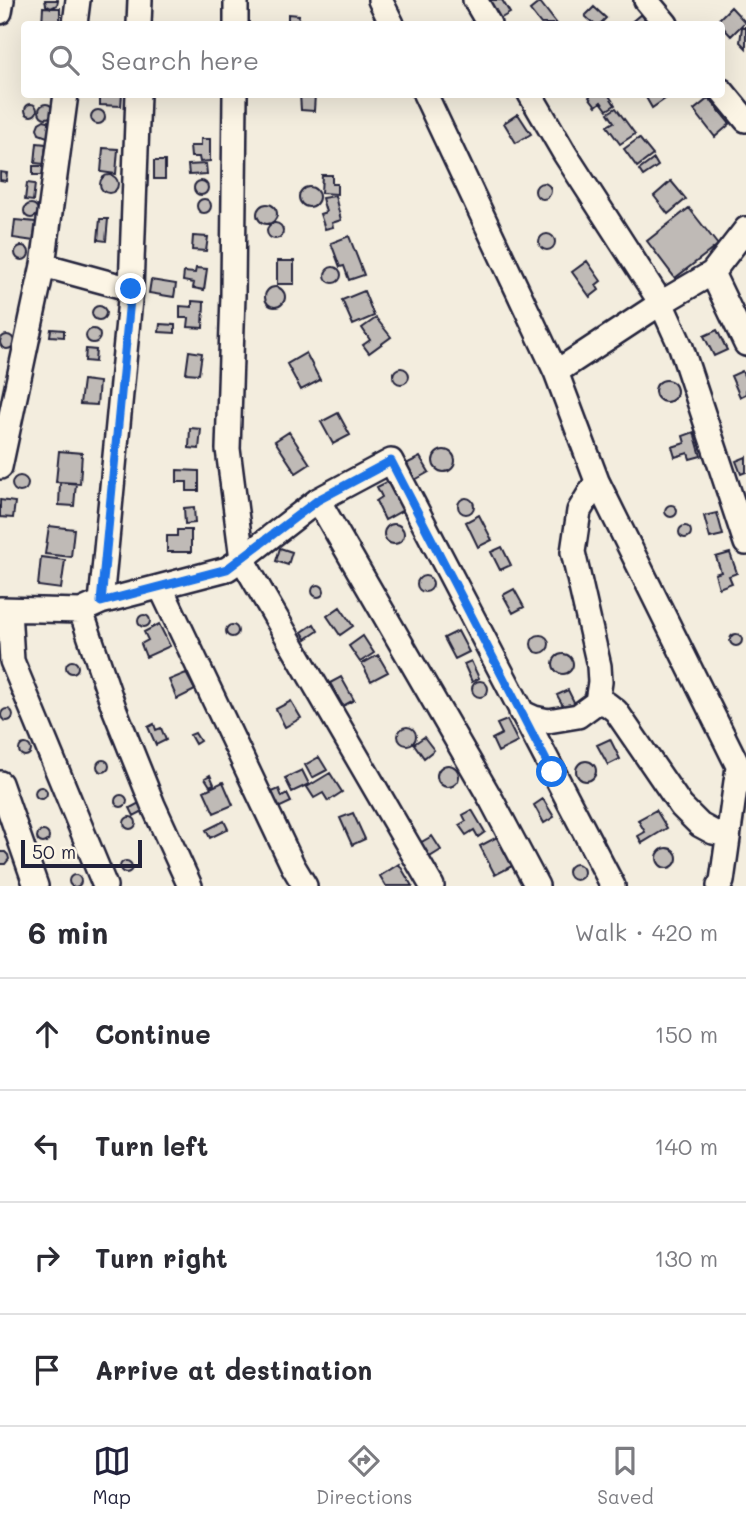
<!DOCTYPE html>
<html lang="en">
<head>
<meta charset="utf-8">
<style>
  :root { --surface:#fff; --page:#f2f2f3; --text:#2b2b33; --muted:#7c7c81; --line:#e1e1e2; --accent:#22223b }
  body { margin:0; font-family:Mali,sans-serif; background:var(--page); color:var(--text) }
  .scale { position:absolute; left:21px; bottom:18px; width:121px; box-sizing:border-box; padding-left:7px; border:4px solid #22223b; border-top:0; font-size:19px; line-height:24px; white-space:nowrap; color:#22223b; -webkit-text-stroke:5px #fcf5e5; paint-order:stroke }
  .stop { position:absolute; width:21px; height:21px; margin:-16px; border:5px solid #1a73e8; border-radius:50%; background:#fff }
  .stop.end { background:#1a73e8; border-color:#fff; box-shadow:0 2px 7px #0008 }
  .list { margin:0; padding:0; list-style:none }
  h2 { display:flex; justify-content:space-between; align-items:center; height:91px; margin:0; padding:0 28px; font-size:30px }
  h2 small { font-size:23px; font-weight:400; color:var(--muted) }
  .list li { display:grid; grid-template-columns:46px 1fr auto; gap:21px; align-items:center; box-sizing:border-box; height:112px; padding:0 28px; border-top:2px solid var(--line) }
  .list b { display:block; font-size:26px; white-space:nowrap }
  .list em { font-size:23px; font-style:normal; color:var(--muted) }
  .icon { flex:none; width:38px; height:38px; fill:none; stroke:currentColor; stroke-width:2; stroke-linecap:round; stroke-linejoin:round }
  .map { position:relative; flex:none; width:746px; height:886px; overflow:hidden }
  .search { position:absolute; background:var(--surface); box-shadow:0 7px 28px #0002; left:21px; right:21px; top:21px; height:77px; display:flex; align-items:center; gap:18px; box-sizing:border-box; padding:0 24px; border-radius:7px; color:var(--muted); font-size:26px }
  .sheet { height:539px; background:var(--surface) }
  nav { display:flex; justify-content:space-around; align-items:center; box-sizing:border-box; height:98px; border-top:2px solid var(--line); background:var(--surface); font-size:19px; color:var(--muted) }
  nav a { display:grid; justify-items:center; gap:4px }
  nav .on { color:var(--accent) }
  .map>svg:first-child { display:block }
  .building { fill:#bfbab6; stroke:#22223b; stroke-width:2 }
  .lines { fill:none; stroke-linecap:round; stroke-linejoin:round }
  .minor-casing { stroke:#22223b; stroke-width:28 }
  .minor { stroke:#fcf5e5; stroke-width:23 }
  .route { stroke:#1a73e8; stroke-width:9 }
</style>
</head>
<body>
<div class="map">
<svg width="746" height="886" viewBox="0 0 746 886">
  <rect width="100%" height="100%" fill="#f3edde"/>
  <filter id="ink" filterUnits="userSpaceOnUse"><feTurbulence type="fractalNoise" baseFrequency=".0143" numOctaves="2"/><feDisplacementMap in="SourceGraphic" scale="14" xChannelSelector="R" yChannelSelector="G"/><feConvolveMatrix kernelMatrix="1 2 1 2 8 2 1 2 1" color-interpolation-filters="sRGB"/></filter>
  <g filter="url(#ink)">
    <!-- building -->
    <path class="building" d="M45 0H58V1L57 5 51 8 46 5Z
      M489 0H502L510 13 496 21 485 3Z
      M540 2 557 24H541L530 10Z
      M43 7 60 8V24H42Z
      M594 7 606 18 600 24H594L585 16Z
      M731 7 745 22 731 36 717 21Z
      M288 14 299 15 298 24H288Z
      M641 14 650 24H629Z
      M742 27H746V48L740 42Z
      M100 94H122L121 106 100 105Z
      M300 94H315L314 111 301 110Z
      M592 94H608L615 105 607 110 601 102 596 106 589 97Z
      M644 94H662L665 99 652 108Z
      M709 98 730 124 715 137 694 110Z
      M25 110a6 6 0 1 1 12 0a6 6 0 1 1-12 0Z
      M39 111a7 7 0 1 1 14 0a7 7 0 1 1-14 0Z
      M616 108 635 134 620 144 607 126 614 122 608 113Z
      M91 117a7 7 0 1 1 14 0a7 7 0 1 1-14 0Z
      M518 114 531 134 516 143 504 123Z
      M44 120 52 122 50 136 47 137 39 134 37 128 39 123Z
      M639 138 653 155 637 167 624 149Z
      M201 139H210V161L200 162 199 157H191L190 146H201Z
      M37 143 46 144 44 164 35 163Z
      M103 148 118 149 116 174 101 172Z
      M654 159 658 166 643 176 639 170Z
      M154 161H165V179H154Z
      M206 164 207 174 189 175 188 165Z
      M33 166H47L46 175H33Z
      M0 172 7 173 6 181 0 180Z
      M100 184a9 9 0 1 1 18 0a9 9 0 1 1-18 0Z
      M322 175H332V184H337V194L321 193Z
      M194 188a7 7 0 1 1 14 0a7 7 0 1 1-14 0Z
      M671 181 686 199 668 214 654 196Z
      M27 183 35 184 33 201 25 200Z
      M535 191a8 8 0 1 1 16 0a8 8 0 1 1-16 0Z
      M299 197a10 10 0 1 1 20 0a10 10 0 1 1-20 0Z
      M335 196 341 220 332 223 333 227 325 229 320 214 326 212 322 198Z
      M197 206a7 7 0 1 1 14 0a7 7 0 1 1-14 0Z
      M257 214a10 10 0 1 1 20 0a10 10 0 1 1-20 0Z
      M24 211a7 7 0 1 1 14 0a7 7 0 1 1-14 0Z
      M689 208 718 245 675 278 647 241Z
      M100 219H108L106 241 98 240Z
      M15 220 36 222 34 241 13 238Z
      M267 231a8 8 0 1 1 16 0a8 8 0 1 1-16 0Z
      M539 242a8 8 0 1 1 16 0a8 8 0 1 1-16 0Z
      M193 236 208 237 206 251 192 250Z
      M349 236 364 275 349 280 344 266 340 267 331 243Z
      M15 253a7 7 0 1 1 14 0a7 7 0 1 1-14 0Z
      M277 261H294V284H277Z
      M587 261 601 281 596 285 599 290 590 297 572 272Z
      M325 275a8 8 0 1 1 16 0a8 8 0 1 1-16 0Z
      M196 268 207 269 204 290 193 288 194 283 183 281 184 272 195 273Z
      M151 280 176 284 174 297 149 293Z
      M265 297a10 10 0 1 1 20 0a10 10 0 1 1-20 0Z
      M364 291 374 316 353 325 342 300Z
      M192 301 204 302 203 328 188 327 189 318H180V306L192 307Z
      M92 313a7 7 0 1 1 14 0a7 7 0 1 1-14 0Z
      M376 318 391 337 369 353 363 345 370 340 362 328Z
      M160 324 175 325V333L159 332Z
      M86 336a7 7 0 1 1 14 0a7 7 0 1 1-14 0Z
      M51 329 64 330V337L50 336Z
      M717 330 727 350 714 356 704 336Z
      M0 342a7 7 0 1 1 14 0a7 7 0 1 1-14 0Z
      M86 349 96 350 95 362 85 361Z
      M189 351 202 353 199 374 186 373Z
      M306 353 320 380 301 390 287 364Z
      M393 376a8 8 0 1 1 16 0a8 8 0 1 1-16 0Z
      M742 371 746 380V394L740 397 731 376Z
      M83 380 99 382 97 405 80 404Z
      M655 391a11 11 0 1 1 22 0a11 11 0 1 1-22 0Z
      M338 413 350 435 333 444 321 422Z
      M190 428 201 429 199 449 189 448Z
      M289 432 310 464 296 473 275 441Z
      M694 432 701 456 690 459 688 453 675 457 672 447 685 443 683 436Z
      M433 461a11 11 0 1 1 22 0a11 11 0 1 1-22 0Z
      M59 451 82 453 80 484 56 482Z
      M420 457 429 472 413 481 404 465Z
      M746 457V472L741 474 736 461Z
      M177 470 199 471V491H187V482H177Z
      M12 484a8 8 0 1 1 16 0a8 8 0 1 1-16 0Z
      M389 481 403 510 385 520 376 501 382 497 377 487Z
      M60 482 76 483 74 506 59 505Z
      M458 506a8 8 0 1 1 16 0a8 8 0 1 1-16 0Z
      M0 500 15 502 13 518 0 517Z
      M665 511a6 6 0 1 1 12 0a6 6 0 1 1-12 0Z
      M194 507 195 523 185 524 184 508Z
      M717 513 723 535 710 538 704 516Z
      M479 515 492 540 478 547 466 522Z
      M384 534a10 10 0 1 1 20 0a10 10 0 1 1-20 0Z
      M679 532a6 6 0 1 1 12 0a6 6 0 1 1-12 0Z
      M49 526 74 529 71 557 45 554Z
      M177 530H191V552H167V536H177Z
      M502 547 511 565 500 570 491 552Z
      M280 548 292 552 288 565 276 561Z
      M730 553 737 573 729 576 732 583 719 588 715 574 721 572 716 557Z
      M41 557 65 560 61 589 38 586Z
      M417 584a8 8 0 1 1 16 0a8 8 0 1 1-16 0Z
      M312 591a6 6 0 1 1 12 0a6 6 0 1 1-12 0Z
      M514 589 524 607 513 613 503 595Z
      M340 607 353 626 340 635 327 616Z
      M138 621a6 6 0 1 1 12 0a6 6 0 1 1-12 0Z
      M159 624 170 646 146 657 141 644 148 640 144 632Z
      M314 624 318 631 306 639 302 632Z
      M226 631a6 6 0 1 1 12 0a6 6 0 1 1-12 0Z
      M458 631 469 652 455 659 444 638Z
      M730 640a6 6 0 1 1 12 0a6 6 0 1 1-12 0Z
      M531 644a9 9 0 1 1 18 0a9 9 0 1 1-18 0Z
      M363 636 374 653 360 662 349 646Z
      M553 664a10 10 0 1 1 20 0a10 10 0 1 1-20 0Z
      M378 655 388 672 371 681 362 664Z
      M66 667a6 6 0 1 1 12 0a6 6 0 1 1-12 0Z
      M471 661 479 678 472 682 464 664Z
      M186 673 195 690 177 699 169 680Z
      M341 677 354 700 343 706 330 683Z
      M472 689a8 8 0 1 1 16 0a8 8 0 1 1-16 0Z
      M568 690 576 706 566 711 557 695Z
      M291 701 301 718 285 727 276 709Z
      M1 715a6 6 0 1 1 12 0a6 6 0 1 1-12 0Z
      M507 720 518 742 498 752 492 739 502 734 497 724Z
      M154 724 156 730 161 728 166 740 156 745 148 727Z
      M398 736a9 9 0 1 1 18 0a9 9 0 1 1-18 0Z
      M195 733 200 741 195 744 190 735Z
      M424 737 434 750 424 758 414 744Z
      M610 739 620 759 608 765 597 745Z
      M19 750a6 6 0 1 1 12 0a6 6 0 1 1-12 0Z
      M319 757 327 770 312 778 305 765Z
      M97 766a6 6 0 1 1 12 0a6 6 0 1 1-12 0Z
      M576 771a10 10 0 1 1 20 0a10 10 0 1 1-20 0Z
      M437 776a11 11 0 1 1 22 0a11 11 0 1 1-22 0Z
      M302 770 309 784 292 792 285 778Z
      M330 773 342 792 328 801 323 793 314 798 307 787Z
      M210 775 214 784 210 786 205 778Z
      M223 782 233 805 214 813 204 791Z
      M35 793a6 6 0 1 1 12 0a6 6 0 1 1-12 0Z
      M279 789 282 797 287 794 291 802 274 810 270 801 275 799 272 792Z
      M115 801a6 6 0 1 1 12 0a6 6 0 1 1-12 0Z
      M543 799 554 817 544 823 534 805Z
      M141 802 145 810 134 816 130 808Z
      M472 810 485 832 478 837 474 830 466 835 459 825 466 821 463 815Z
      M656 810 667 828 642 843 638 836 645 832 638 820Z
      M353 813 365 839 352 845 340 818Z
      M124 823a6 6 0 1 1 12 0a6 6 0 1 1-12 0Z
      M224 821 228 829 210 838 206 830Z
      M37 837a6 6 0 1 1 12 0a6 6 0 1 1-12 0Z
      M432 836 441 850 428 858 420 843Z
      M497 837 512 866 495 875 480 846Z
      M657 858a10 10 0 1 1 20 0a10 10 0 1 1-20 0Z
      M0 852H5L8 855 9 859 5 864H0Z
      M120 867a6 6 0 1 1 12 0a6 6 0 1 1-12 0Z
      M568 872a8 8 0 1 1 16 0a8 8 0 1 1-16 0Z
      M399 864 412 886H386L380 876Z
      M69 881a6 6 0 1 1 12 0a6 6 0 1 1-12 0Z"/>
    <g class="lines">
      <!-- minor casing -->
      <g class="minor-casing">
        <path id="minor" d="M380 0 392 24
          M475 0 489 24
          M646 0 666 24
          M0 12 2 0
          M75 24 78 0
          M139 24 140 0
          M236 24V0
          M722 91 746 120
          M235 94 233 295 228 449 242 559 432 886
          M425 94 556 372 597 481 746 782
          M530 94 565 154 661 303 681 347 746 543
          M43 265 131 289
          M712 273 746 344
          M556 372 661 303 712 273 746 229
          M0 467 43 265 66 94
          M318 500 492 801 537 886
          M161 588 293 866 305 886
          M101 602 131 289 138 94
          M0 609 81 611 101 602 227 569 242 559 318 500 391 461 613 886
          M9 610 12 661 105 886
          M81 611 114 708 153 805 190 886
          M597 702 607 704 616 711 681 806 700 825 713 832 728 835
          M521 712 534 718 548 721 578 716 597 702 600 682 599 666 573 552 579 511 597 481
          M0 783 36 886
          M719 886 722 881 738 767"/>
      </g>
      <!-- minor -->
      <use href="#minor" class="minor"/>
    </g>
  </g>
  <g class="lines" filter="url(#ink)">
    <!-- route -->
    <path class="route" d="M131 289 101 602 227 569 318 500 391 461 552 772"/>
  </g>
</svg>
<div class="scale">50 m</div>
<div class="stop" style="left:552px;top:772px"></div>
<div class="stop end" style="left:131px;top:289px"></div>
<div class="search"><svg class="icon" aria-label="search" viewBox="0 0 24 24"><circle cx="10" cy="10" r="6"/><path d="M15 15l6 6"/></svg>Search here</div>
</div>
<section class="sheet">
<h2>6 min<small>Walk · 420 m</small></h2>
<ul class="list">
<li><svg class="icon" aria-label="ahead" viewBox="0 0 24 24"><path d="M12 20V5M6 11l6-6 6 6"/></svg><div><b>Continue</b></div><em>150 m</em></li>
<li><svg class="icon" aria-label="left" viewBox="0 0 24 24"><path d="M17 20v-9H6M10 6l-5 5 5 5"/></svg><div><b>Turn left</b></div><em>140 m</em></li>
<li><svg class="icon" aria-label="right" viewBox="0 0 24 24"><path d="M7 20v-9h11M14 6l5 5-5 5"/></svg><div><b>Turn right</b></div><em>130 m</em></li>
<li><svg class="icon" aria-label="arrive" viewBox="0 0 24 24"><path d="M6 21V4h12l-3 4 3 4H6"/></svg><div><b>Arrive at destination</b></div></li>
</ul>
</section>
<nav>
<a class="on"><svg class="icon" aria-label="map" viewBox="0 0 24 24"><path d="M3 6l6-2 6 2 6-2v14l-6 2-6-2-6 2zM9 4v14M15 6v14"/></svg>Map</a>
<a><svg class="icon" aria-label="directions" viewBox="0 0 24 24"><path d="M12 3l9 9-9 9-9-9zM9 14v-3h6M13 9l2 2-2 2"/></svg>Directions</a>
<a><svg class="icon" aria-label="saved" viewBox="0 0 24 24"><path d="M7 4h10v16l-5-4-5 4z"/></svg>Saved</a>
</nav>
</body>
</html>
